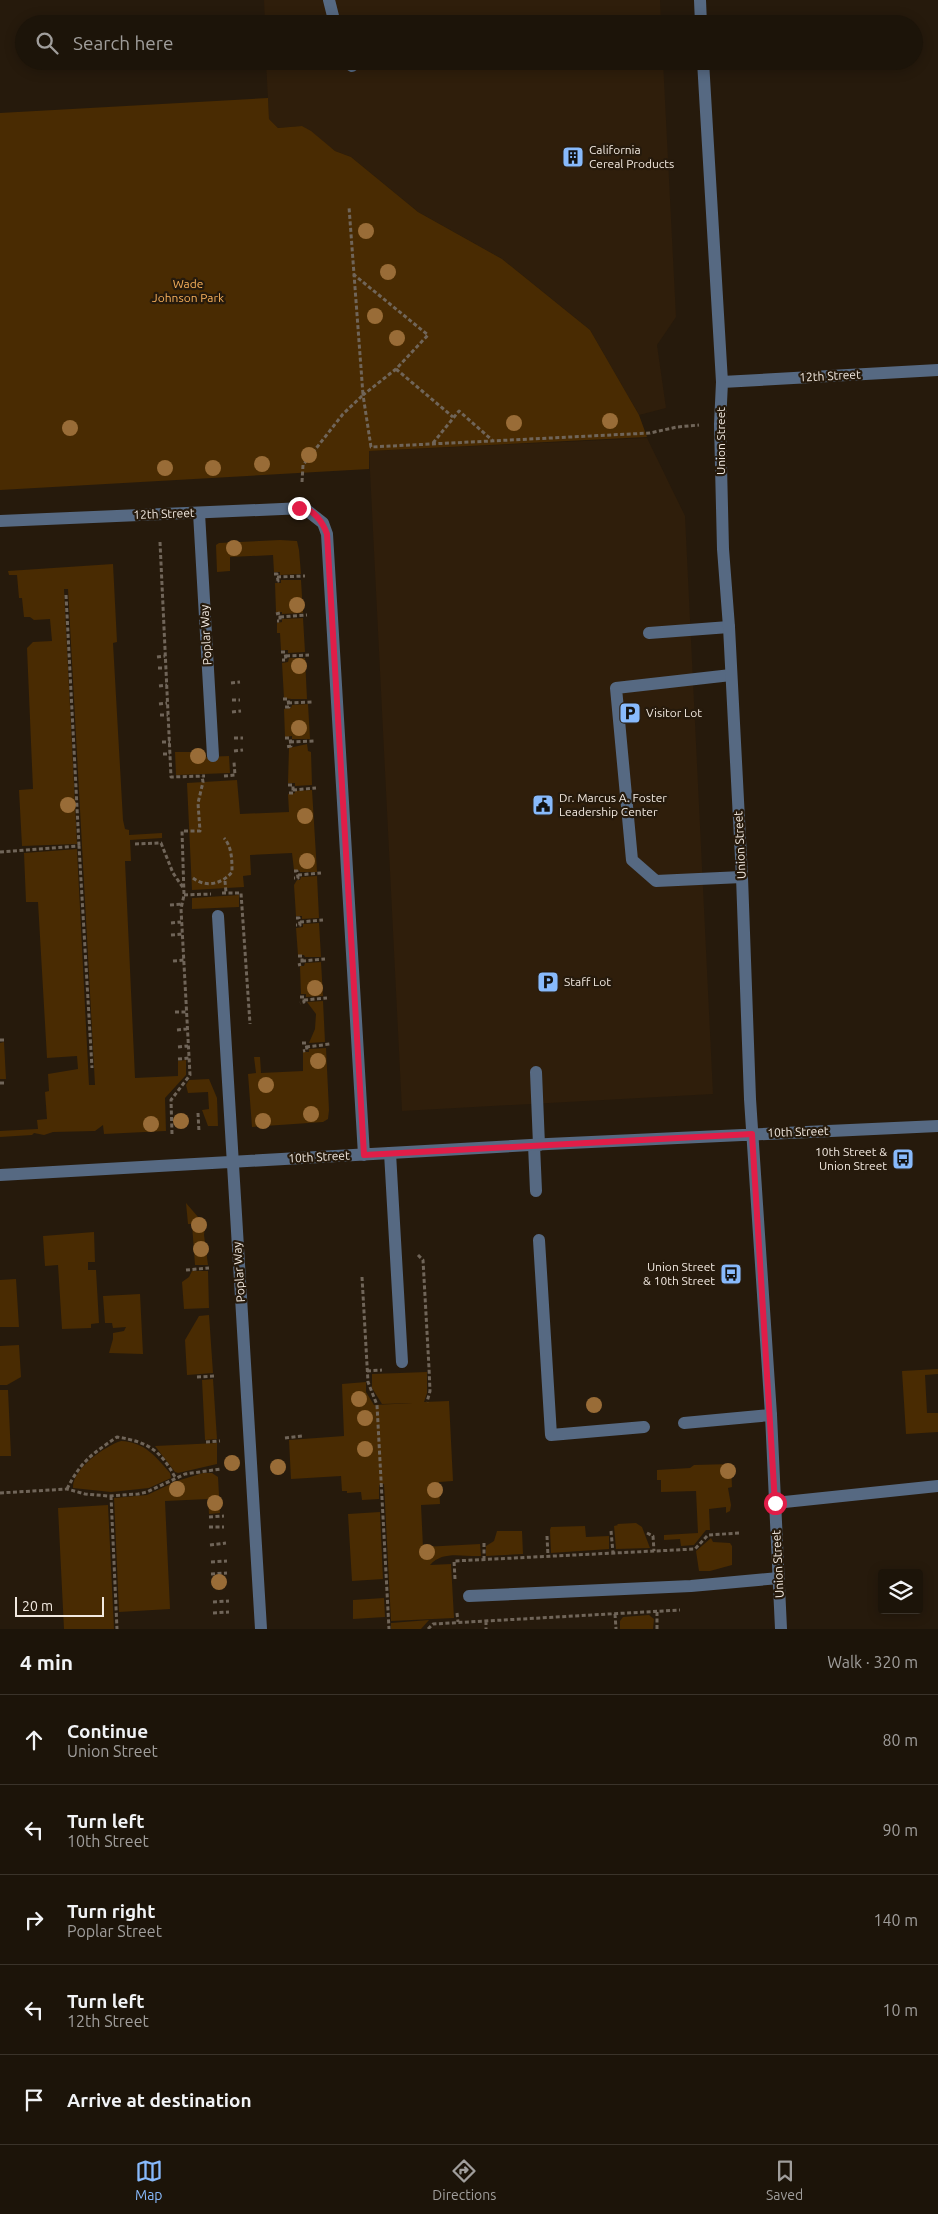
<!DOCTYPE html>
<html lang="en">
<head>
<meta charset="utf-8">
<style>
  :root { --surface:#1c1409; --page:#292117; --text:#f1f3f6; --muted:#a09e9c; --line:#3a332a; --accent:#88bafc }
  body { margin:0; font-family:Ubuntu,sans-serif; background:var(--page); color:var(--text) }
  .controls { position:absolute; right:15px; bottom:15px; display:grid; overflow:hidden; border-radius:5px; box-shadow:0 2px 12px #0003 }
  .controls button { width:45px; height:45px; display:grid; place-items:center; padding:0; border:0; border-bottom:1px solid var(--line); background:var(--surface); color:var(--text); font:25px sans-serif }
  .scale { position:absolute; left:15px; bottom:12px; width:89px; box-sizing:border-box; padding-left:5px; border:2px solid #f2e9e0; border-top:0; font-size:14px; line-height:18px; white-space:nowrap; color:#f2e9e0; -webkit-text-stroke:4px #261a0c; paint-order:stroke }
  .stop { position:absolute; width:15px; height:15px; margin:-11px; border:4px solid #e11d48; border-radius:50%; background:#fff }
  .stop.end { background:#e11d48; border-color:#fff; box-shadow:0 1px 5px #0008 }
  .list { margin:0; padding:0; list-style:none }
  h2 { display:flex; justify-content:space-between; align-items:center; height:65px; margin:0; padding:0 20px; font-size:21px }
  h2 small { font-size:16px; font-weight:400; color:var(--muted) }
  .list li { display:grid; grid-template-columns:32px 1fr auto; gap:15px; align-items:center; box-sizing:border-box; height:90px; padding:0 20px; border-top:1px solid var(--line) }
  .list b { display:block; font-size:19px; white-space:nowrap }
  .list p { margin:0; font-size:16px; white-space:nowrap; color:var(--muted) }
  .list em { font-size:16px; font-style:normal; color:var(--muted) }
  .icon { flex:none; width:28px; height:28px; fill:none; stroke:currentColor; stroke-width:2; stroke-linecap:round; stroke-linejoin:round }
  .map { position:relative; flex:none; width:938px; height:1629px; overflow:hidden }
  .search { position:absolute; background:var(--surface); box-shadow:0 2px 12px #0003; left:15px; right:15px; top:15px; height:55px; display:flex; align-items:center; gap:12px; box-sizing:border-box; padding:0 18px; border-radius:28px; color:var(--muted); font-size:19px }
  .sheet { height:515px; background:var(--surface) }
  nav { display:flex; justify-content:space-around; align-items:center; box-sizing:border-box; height:70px; border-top:1px solid var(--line); background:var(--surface); font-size:14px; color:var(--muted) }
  nav a { display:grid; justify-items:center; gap:2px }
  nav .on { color:var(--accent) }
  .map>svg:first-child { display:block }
  .built { fill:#2f1e0b }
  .green { fill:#492b02 }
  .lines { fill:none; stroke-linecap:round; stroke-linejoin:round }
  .path { stroke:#706559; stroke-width:3; stroke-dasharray:4 2.5; stroke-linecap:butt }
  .lane { stroke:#566982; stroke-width:12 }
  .street { stroke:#566982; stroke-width:12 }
  .tree { fill:#996c37 }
  .route { stroke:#e11d48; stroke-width:6 }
  .labels { text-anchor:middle; stroke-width:4.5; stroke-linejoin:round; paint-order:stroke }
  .poi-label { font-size:12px; fill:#f2e9e0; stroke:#261a0c; text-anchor:start }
  .park-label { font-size:12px; fill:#f7b05b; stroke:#261a0c }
  .street-label { font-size:12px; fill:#f2e9e0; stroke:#261a0c }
</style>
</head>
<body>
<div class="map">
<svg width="938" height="1629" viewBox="0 0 938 1629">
  <rect width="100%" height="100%" fill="#261a0c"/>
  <!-- built -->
  <path class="built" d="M264 0H660L661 24H265Z
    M266 61H663L676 317 657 345 666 408 639 415 590 330 502 259 418 212 351 157 335 151 302 126 278 128 269 119Z
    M647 438 685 516 713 1094 402 1111 369 451Z"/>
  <!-- green -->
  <path class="green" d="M268 98 269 119 278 128 302 126 311 131 335 151 351 157 418 212 502 259 590 330 639 415 647 437 369 451V469L0 490V113Z
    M280 540 297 541 299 550 301 574 280 575V572H274L273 555 230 557V571L217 572 216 545 219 543Z
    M113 564 117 642 113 643 123 820 125 829 129 830V835L162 833V838L130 840 131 861H125L135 1078 178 1076V1061L186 1060V1075L165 1098 166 1131H165L104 1134 103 1125 95 1131 53 1132 44 1135 34 1133 32 1135 0 1137V1131L38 1129 37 1120 47 1119 45 1092 49 1091 48 1074 78 1069 77 1056 47 1058 38 902H26L24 853 77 849 89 1085H95L68 589H64L77 844 22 846 19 790 33 789 27 648 33 642 52 641 50 619 34 620 30 617H24L22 598H19L17 575H9L8 571Z
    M281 580H301L303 613 282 614V612H276L275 583H281Z
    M303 618 305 652 288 653V650H281L280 633H277V623L282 622V619Z
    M289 658H305L307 699H291L284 698 282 663 288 662Z
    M308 704 310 739H292V736L285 737 284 709 291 708 292 705Z
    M307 744 308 751 311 752 312 785 295 786V783H288L289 748Z
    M175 752H204L205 757 229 756 230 773 176 775Z
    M237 780 240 814 289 812 288 794 295 793V791L312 790 317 872H300L299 870H294L292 853 250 855 251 875 243 876 244 887 192 890 187 783Z
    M317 876 319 918 302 919V916H296L294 885 297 880H300L301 877Z
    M239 895V907L192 909V898Z
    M319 923 321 957H305L304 955H298L296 928 303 927V924Z
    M321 962 323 996 306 997V994H301L300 966H304L305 963Z
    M323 1001 325 1042 309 1043 315 1029 316 1014 307 1002Z
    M4 1042 6 1079H0V1043Z
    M326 1048 329 1110 328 1119 323 1122 252 1127 248 1074 256 1073 254 1057H260L261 1073 303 1071V1052H309V1049Z
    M209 1079 217 1098 218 1126H208L202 1110 209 1109 208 1092 188 1093 186 1085 189 1080Z
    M186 1203 205 1225 204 1235 208 1265H195L192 1224H188Z
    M94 1232 95 1262H88V1270H96L99 1323 91 1324V1328L62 1329 58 1265 45 1266 43 1236Z
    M192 1271H208L209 1308 184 1309 182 1282 189 1277Z
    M16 1279 19 1327H0V1280Z
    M140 1294 143 1354 109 1353 113 1339V1333L124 1331 126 1327 113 1328 112 1323H105L103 1296Z
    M209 1315 213 1373 187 1375 185 1340 199 1316Z
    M19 1345 21 1377 7 1385H0V1346Z
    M938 1369V1374L925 1375 927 1413H938V1432L906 1434 902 1371Z
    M427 1372V1393L424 1402 449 1401 453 1481 439 1482 440 1504 421 1505 423 1547 480 1544 481 1556C463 1557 443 1550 430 1565L451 1564 454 1618 391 1621 384 1484 379 1485V1499L362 1500 361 1492 347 1493V1491H342L341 1476 291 1479 289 1440 344 1436 342 1384 366 1382V1392L374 1405 413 1403 382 1404 372 1388V1374Z
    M213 1379 217 1439 205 1440 202 1380Z
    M0 1390H8L11 1456H0Z
    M121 1441C145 1442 156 1457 170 1473L171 1478 149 1488 111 1492 73 1488C72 1469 105 1446 121 1441Z
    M217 1443V1464L178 1473 175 1472 155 1446Z
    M731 1464 732 1487 728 1488 731 1505 730 1511 726 1513V1507L709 1509 710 1530H706L694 1545 681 1546 680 1539 664 1540V1535L698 1533 696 1491 661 1492V1480H657V1470L690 1468 694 1465Z
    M203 1473H212L218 1477 220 1513 209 1514 208 1499 165 1501 170 1609 119 1612 114 1498 147 1495 177 1481Z
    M108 1505 114 1629H64L58 1508Z
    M380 1512 383 1579 352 1581 348 1514Z
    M636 1523 642 1527 650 1548 616 1549 614 1526 618 1525 617 1524Z
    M585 1526 586 1537 609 1536V1549L551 1553 550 1530 551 1527Z
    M497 1531H522L523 1554 486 1556V1546L494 1541Z
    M711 1538 713 1542 730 1543 732 1546V1565L710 1571H699L696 1551Z
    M384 1598 385 1617 353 1619V1600Z
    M649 1615 654 1619 653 1629H620V1621L623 1617Z
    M429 1620 421 1629H391V1623Z"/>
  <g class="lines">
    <!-- path -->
    <path class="path" d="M353 274 428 335 396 369 363 395 371 447 650 433 677 427 699 425
      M396 369 453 417
      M433 443 459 411 492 440
      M302 482 303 465 343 414 363 395 349 207
      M160 542 171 777 205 776
      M274 574H277L278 581H275
      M277 577 305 576
      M66 595 79 846
      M276 614 280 613V621H277
      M280 617 307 615
      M281 652H285L286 660H282
      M286 656 309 655
      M157 657 165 656
      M158 668H166
      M231 683 240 682
      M159 686 167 685
      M283 699H288L289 707H284
      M232 700H240
      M288 703 312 702
      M159 704 167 703
      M232 712 241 711
      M160 715H168
      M234 738H243
      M285 738H290L291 746 286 747
      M162 742H170
      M290 742 314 741
      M234 751 243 750
      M163 754H170
      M224 776 235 775 234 762
      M288 785H293V793H288
      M293 790 316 788
      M135 844 161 843 173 873 184 889
      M0 852 79 846 92 1068
      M294 871H297L298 878H294
      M298 875 321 873
      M193 878C206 888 222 884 232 872 232 860 232 847 224 838
      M225 881 226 893
      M222 893H241L250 1024
      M184 895 211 894
      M170 905 182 904
      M296 918H299L300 925H296
      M300 922 323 920
      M171 923 181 922
      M171 935 182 934
      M298 956H302V964L298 965
      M173 961 184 960
      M302 961 325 959
      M300 997H304V1002L300 1003
      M304 1000 327 998
      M175 1012H186
      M177 1030 187 1029
      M0 1040H4
      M302 1043H306L307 1050 303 1051
      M178 1047 188 1046
      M306 1047 330 1044
      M178 1059 189 1058
      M0 1083H6
      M198 1113 199 1132
      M172 1134 171 1100 190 1075 181 909 184 895 182 831H200L198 803 203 782 202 776
      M418 1255 423 1260 429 1368 430 1391 427 1402
      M186 1270 209 1268
      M362 1277 368 1382 377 1405 389 1629
      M367 1371 382 1370
      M197 1377 216 1376
      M285 1438 302 1436
      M206 1442 220 1441
      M67 1489C81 1461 92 1454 117 1437 148 1442 160 1450 175 1477
      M0 1493 67 1489 85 1494 108 1496 138 1494 147 1492 185 1474 221 1469
      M111 1496 117 1629
      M209 1517 224 1516
      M209 1527H224
      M611 1531 613 1553
      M647 1533 653 1536 654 1551
      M547 1536 548 1556
      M484 1543V1560
      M210 1545 226 1543
      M211 1562 227 1561
      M211 1574 227 1573
      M455 1579 454 1561 695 1549 708 1535 740 1533
      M213 1602 229 1601
      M657 1612V1629
      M213 1613 229 1612
      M457 1613 458 1622
      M615 1614 616 1629
      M486 1621V1629
      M428 1629 433 1624 680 1610"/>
    <!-- lane -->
    <path class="lane" d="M649 633 729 627
      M731 675 616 688 632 860 656 881 742 877
      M536 1072 539 1145
      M534 1145 536 1191
      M390 1153 402 1362
      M539 1240 551 1435 644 1427
      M684 1423 771 1415
      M775 1503 938 1486
      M469 1596 691 1586 779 1578"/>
    <!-- street -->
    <path class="street" d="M329 0 335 24
      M700 0 701 24
      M350 61 352 66
      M703 61 722 382 720 424 723 549 729 627 742 877 750 1099 771 1415 781 1629
      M722 382 938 370
      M199 513 213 756
      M0 521 304 508 323 523 327 534 364 1155
      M218 916 261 1629
      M0 1175 548 1144 938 1126"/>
  </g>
  <!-- trees -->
  <g class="tree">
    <circle cx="366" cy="231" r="8"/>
    <circle cx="388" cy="272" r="8"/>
    <circle cx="375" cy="316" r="8"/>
    <circle cx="397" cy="338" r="8"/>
    <circle cx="610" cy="421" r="8"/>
    <circle cx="514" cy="423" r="8"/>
    <circle cx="70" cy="428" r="8"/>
    <circle cx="309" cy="455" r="8"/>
    <circle cx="262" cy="464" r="8"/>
    <circle cx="165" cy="468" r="8"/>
    <circle cx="213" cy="468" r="8"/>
    <circle cx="234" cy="548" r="8"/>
    <circle cx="297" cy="605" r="8"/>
    <circle cx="299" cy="666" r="8"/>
    <circle cx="299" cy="728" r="8"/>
    <circle cx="198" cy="756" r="8"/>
    <circle cx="68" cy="805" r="8"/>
    <circle cx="305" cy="816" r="8"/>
    <circle cx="307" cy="861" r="8"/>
    <circle cx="315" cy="988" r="8"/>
    <circle cx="318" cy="1061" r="8"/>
    <circle cx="266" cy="1085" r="8"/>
    <circle cx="311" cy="1114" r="8"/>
    <circle cx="181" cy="1121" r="8"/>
    <circle cx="263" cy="1121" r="8"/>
    <circle cx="151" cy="1124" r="8"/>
    <circle cx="199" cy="1225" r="8"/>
    <circle cx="201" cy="1249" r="8"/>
    <circle cx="359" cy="1399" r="8"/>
    <circle cx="594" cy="1405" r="8"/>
    <circle cx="365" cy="1418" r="8"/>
    <circle cx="365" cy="1449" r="8"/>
    <circle cx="232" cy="1463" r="8"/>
    <circle cx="278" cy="1467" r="8"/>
    <circle cx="728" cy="1471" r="8"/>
    <circle cx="177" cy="1489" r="8"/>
    <circle cx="435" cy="1490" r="8"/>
    <circle cx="215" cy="1503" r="8"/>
    <circle cx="427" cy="1552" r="8"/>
    <circle cx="219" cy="1582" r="8"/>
  </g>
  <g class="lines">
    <!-- route -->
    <path class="route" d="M299 508C313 507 323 523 327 534L364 1155 752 1134 775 1503"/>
  </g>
  <!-- icons -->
  <defs>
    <g id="building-square" transform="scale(1.125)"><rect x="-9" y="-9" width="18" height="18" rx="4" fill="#88bafc" stroke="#261a0c"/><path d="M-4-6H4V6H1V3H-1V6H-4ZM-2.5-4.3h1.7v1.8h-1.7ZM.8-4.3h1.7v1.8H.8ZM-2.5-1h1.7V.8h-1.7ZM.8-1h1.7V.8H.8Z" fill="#111"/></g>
    <g id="parking-square" transform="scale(1.125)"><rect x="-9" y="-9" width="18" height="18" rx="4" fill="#88bafc" stroke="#261a0c"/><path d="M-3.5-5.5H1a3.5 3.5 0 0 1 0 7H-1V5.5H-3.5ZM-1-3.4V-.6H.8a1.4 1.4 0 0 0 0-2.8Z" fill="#111"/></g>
    <g id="civic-square" transform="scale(1.125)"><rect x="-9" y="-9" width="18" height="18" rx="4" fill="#88bafc" stroke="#261a0c"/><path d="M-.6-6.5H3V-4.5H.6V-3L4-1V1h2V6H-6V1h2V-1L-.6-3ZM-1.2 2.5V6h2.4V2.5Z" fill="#111"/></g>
    <g id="bus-square" transform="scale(1.125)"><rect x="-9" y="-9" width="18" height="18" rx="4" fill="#88bafc" stroke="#261a0c"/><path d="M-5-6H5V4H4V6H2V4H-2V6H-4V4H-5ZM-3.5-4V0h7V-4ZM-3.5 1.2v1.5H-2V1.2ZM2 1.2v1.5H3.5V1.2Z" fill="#111"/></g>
  </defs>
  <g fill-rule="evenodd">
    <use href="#building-square" x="573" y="157"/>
    <use href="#parking-square" x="630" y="713"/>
    <use href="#civic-square" x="543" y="805"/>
    <use href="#parking-square" x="548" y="982"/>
    <use href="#bus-square" x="903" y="1159"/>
    <use href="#bus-square" x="731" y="1274"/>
  </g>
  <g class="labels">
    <!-- poi labels -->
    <g class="poi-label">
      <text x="589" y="154">California<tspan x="589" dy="14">Cereal Products</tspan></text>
      <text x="646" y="717">Visitor Lot</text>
      <text x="559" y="802">Dr. Marcus A. Foster<tspan x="559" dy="14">Leadership Center</tspan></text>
      <text x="564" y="986">Staff Lot</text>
      <text x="887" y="1156" text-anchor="end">10th Street &amp;<tspan x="887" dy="14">Union Street</tspan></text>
      <text x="715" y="1271" text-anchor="end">Union Street<tspan x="715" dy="14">&amp; 10th Street</tspan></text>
    </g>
    <!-- park labels -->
    <g class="park-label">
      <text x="188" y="288">Wade<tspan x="188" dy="14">Johnson Park</tspan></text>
    </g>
    <!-- street labels -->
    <g class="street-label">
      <text transform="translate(830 376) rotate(-3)" y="4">12th Street</text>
      <text transform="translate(721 441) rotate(-90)" y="4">Union Street</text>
      <text transform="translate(164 514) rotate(-2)" y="4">12th Street</text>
      <text transform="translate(206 635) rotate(-93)" y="4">Poplar Way</text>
      <text transform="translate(740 845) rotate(-93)" y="4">Union Street</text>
      <text transform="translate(798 1132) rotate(-2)" y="4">10th Street</text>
      <text transform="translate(319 1157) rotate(-3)" y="4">10th Street</text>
      <text transform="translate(239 1272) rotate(-94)" y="4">Poplar Way</text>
      <text transform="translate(778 1564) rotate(-93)" y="4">Union Street</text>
    </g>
  </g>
</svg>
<div class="controls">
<button><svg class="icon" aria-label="layers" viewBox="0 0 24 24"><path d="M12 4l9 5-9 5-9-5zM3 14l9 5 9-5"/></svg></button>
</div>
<div class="scale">20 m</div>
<div class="stop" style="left:775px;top:1503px"></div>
<div class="stop end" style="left:299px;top:508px"></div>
<div class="search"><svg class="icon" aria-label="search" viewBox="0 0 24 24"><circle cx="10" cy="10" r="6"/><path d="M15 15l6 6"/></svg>Search here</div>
</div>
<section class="sheet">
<h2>4 min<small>Walk · 320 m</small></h2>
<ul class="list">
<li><svg class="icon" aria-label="ahead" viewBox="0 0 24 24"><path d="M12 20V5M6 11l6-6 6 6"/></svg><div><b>Continue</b><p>Union Street</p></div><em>80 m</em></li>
<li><svg class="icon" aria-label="left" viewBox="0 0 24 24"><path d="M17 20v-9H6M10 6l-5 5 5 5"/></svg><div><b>Turn left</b><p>10th Street</p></div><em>90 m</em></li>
<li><svg class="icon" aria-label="right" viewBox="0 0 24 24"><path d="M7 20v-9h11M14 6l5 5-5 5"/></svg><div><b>Turn right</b><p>Poplar Street</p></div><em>140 m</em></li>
<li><svg class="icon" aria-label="left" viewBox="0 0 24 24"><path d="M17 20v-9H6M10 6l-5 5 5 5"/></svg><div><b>Turn left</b><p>12th Street</p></div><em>10 m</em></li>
<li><svg class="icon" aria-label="arrive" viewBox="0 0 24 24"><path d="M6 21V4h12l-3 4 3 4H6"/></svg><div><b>Arrive at destination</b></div></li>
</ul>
</section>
<nav>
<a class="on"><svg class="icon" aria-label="map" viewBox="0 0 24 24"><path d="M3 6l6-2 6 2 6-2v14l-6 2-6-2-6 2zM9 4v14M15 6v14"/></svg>Map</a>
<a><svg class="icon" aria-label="directions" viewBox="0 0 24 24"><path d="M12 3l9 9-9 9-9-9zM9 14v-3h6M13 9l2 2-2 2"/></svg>Directions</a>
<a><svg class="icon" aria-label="saved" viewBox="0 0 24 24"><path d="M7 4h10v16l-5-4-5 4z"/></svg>Saved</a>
</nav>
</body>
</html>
